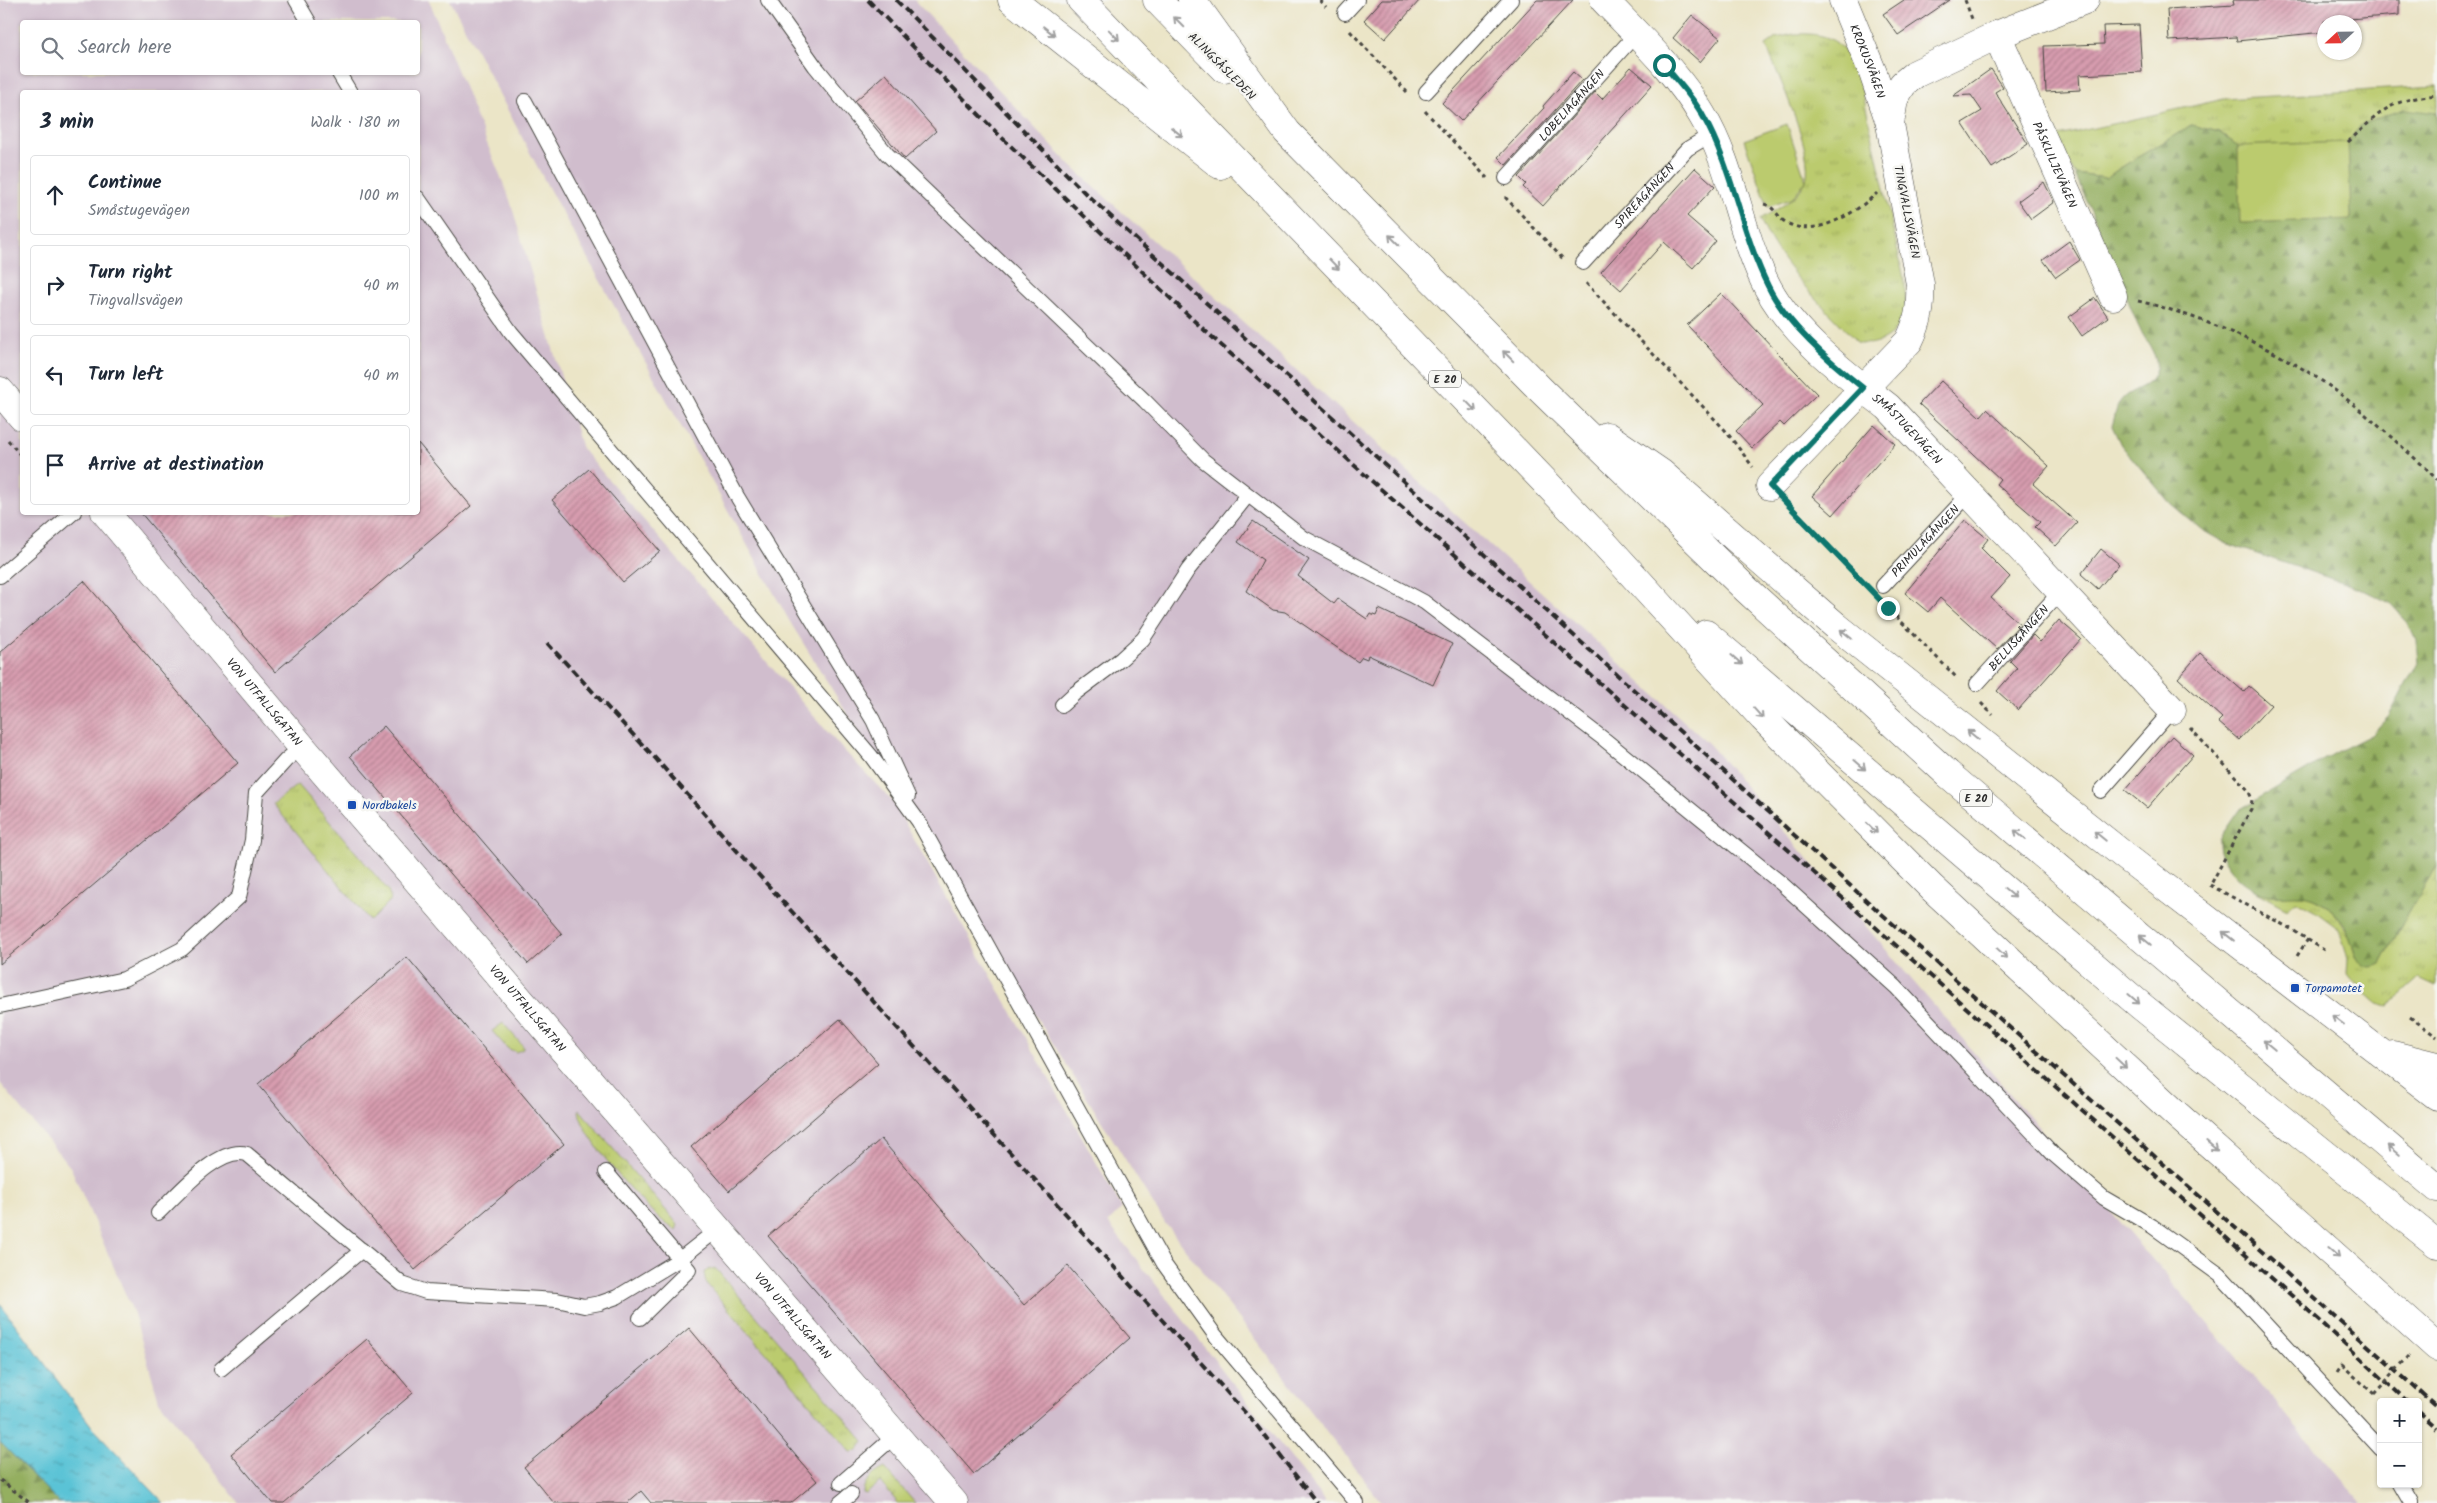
<!DOCTYPE html>
<html lang="en">
<head>
<meta charset="utf-8">
<style>
  :root { --surface:#fff; --page:#f2f2f3; --text:#1f2937; --muted:#747a83; --line:#e0e1e3 }
  body { margin:0; font-family:Kalam,sans-serif; background:var(--page); color:var(--text) }
  .controls { position:absolute; right:15px; bottom:15px; display:grid; overflow:hidden; border-radius:5px; box-shadow:0 1px 4px #0004 }
  .controls button { width:45px; height:45px; display:grid; place-items:center; padding:0; border:0; border-bottom:1px solid var(--line); background:var(--surface); color:var(--text); font:25px sans-serif }
  .compass { position:absolute; left:2317px; top:15px; width:45px; height:45px; border-radius:50%; background:var(--surface); box-shadow:0 1px 4px #0004; rotate:248deg }
  .stop { position:absolute; width:15px; height:15px; margin:-11px; border:4px solid #0f766e; border-radius:50%; background:#fff }
  .stop.end { background:#0f766e; border-color:#fff; box-shadow:0 1px 5px #0008 }
  .list { margin:0; padding:0; list-style:none }
  h2 { display:flex; justify-content:space-between; align-items:center; height:65px; margin:0; padding:0 20px; font-size:21px }
  h2 small { font-size:16px; font-weight:400; color:var(--muted) }
  .list li { display:grid; grid-template-columns:32px 1fr auto; gap:15px; align-items:center; box-sizing:border-box; height:80px; margin:0 10px 10px; padding:0 10px; border:1px solid var(--line); border-radius:5px }
  .list b { display:block; font-size:19px; white-space:nowrap }
  .list p { margin:0; font-size:16px; white-space:nowrap; color:var(--muted) }
  .list em { font-size:16px; font-style:normal; color:var(--muted) }
  .icon { flex:none; width:28px; height:28px; fill:none; stroke:currentColor; stroke-width:2; stroke-linecap:round; stroke-linejoin:round }
  .map { position:relative; flex:none; width:2437px; height:1503px; overflow:hidden }
  .search { position:absolute; background:var(--surface); box-shadow:0 1px 4px #0004; left:20px; top:20px; width:400px; height:55px; display:flex; align-items:center; gap:12px; box-sizing:border-box; padding:0 18px; border-radius:5px; color:var(--muted); font-size:19px }
  .panel { position:absolute; background:var(--surface); box-shadow:0 1px 4px #0004; left:20px; top:90px; width:400px; height:425px; border-radius:5px }
  .map>svg:first-child { display:block }
  .industrial { fill:#d0bdcd; fill-rule:evenodd }
  .grass { fill:url(#grass-tufts); stroke:#737b4c }
  .forest { fill:url(#forest-firs); stroke:#606d46 }
  .park { fill:#bbcb6e; stroke:#737b4c }
  .water { fill:url(#water-ripples); stroke:#427780 }
  .building { fill:url(#building-hatch) }
  .lines { fill:none; stroke-linecap:round; stroke-linejoin:round }
  .lane-casing { stroke:#484742; stroke-width:16 }
  .street-casing { stroke:#484742; stroke-width:29 }
  .secondary-casing { stroke:#484742; stroke-width:29 }
  .highway-casing { stroke:#484742; stroke-width:29 }
  .path { stroke:#484742; stroke-width:3; stroke-dasharray:4 4; stroke-linecap:butt }
  .lane { stroke:#fff; stroke-width:14 }
  .street { stroke:#fff; stroke-width:28 }
  .secondary { stroke:#fff; stroke-width:28 }
  .highway { stroke:#fff; stroke-width:28 }
  .rail { stroke:#2b2b2b; stroke-width:4; stroke-dasharray:8 4; stroke-linecap:butt }
  .path-bridge { stroke:#484742; stroke-width:3; stroke-dasharray:4 4; stroke-linecap:butt }
  .oneway { stroke:#a0a0a0 }
  .route { stroke:#0f766e; stroke-width:6 }
  .transit-dot { fill:#1a4fb4; stroke:#f6f6f2; stroke-width:2 }
  .labels { text-anchor:middle; stroke-width:5; stroke-linejoin:round; paint-order:stroke }
  .shield { fill:#f6f6f2; stroke:#686867; stroke-width:1 }
  .shield-label { font-size:11px; font-weight:bold; fill:#2b2b2b }
  .street-label { font-size:12px; fill:#2b2b2b; stroke:#f6f6f2 }
  .transit-label { font-size:12px; fill:#164399; stroke:#f6f6f2; text-anchor:start }
</style>
</head>
<body>
<div class="map">
<svg width="2437" height="1503" viewBox="0 0 2437 1503">
  <defs>
    <pattern id="grass-tufts" width="24" height="20" patternUnits="userSpaceOnUse" patternTransform="scale(1.25)"><rect width="24" height="20" fill="#bbcb6e"/><path d="M3 7l-1-3M5 7V3M7 7l1-3M15 17l-1-3M17 17v-4M19 17l1-3" fill="none" stroke="#a1ae5f"/></pattern>
    <pattern id="forest-firs" width="22" height="20" patternUnits="userSpaceOnUse" patternTransform="scale(1.25)"><rect width="22" height="20" fill="#94af61"/><path d="M5 1l3.5 6h-7zM16 11l3.5 6h-7z" fill="#798f50"/></pattern>
    <pattern id="water-ripples" width="26" height="14" patternUnits="userSpaceOnUse" patternTransform="scale(1.25)"><rect width="26" height="14" fill="#5ac3d6"/><path d="M2 4q2-2 4 0t4 0M15 11q2-2 4 0t4 0" fill="none" stroke="#4b9fae"/></pattern>
    <pattern id="building-hatch" width="6" height="6" patternUnits="userSpaceOnUse" patternTransform="scale(1.25)"><rect width="6" height="6" fill="#d79caf"/><path d="M-1 1l2-2M0 6l6-6M5 7l2-2" fill="none" stroke="#af7f8f"/></pattern>
  </defs>
  <rect width="100%" height="100%" fill="#f6f6f2"/>
  <filter id="ink" filterUnits="userSpaceOnUse"><feTurbulence type="fractalNoise" baseFrequency=".02" numOctaves="2"/><feDisplacementMap in="SourceGraphic" scale="10" xChannelSelector="R" yChannelSelector="G"/><feConvolveMatrix kernelMatrix="1 2 1 2 8 2 1 2 1" color-interpolation-filters="sRGB"/></filter>
  <filter id="wash" filterUnits="userSpaceOnUse"><feTurbulence type="fractalNoise" baseFrequency=".0096" numOctaves="4" result="noise"/><feDisplacementMap in="SourceGraphic" scale="20" xChannelSelector="R" yChannelSelector="G"/><feGaussianBlur stdDeviation="1.12" result="paint"/><feColorMatrix in="noise" values="0 0 0 0 0 0 0 0 0 0 0 0 0 0 0 0 0 1.4 0 .05"/><feComposite in="paint" operator="in"/></filter>
  <g filter="url(#wash)">
    <rect width="100%" height="100%" fill="#ebe5c7"/>
    <!-- industrial -->
    <path class="industrial" d="M0 0H429L510 200 582 449 838 744 893 802 1122 1208 1108 1223 1326 1503H239L159 1401 134 1314 71 1168 0 1083ZM22 22H418V72H22ZM22 92H418V512H22Z
      M450 0H914L1070 165 1709 744 2362 1503H1382L1165 1223 790 622 548 187Z"/>
    <!-- grass -->
    <path class="grass" d="M1794 34C1836 32 1845 45 1860 81L1905 283C1905 295 1907 310 1902 321 1893 338 1874 348 1857 342 1821 303 1781 268 1760 219 1776 210 1799 198 1806 180 1815 152 1777 74 1766 45L1776 38Z
      M2437 86V123V113L2362 124 2348 142 2238 146 2219 132 2191 125C2163 144 2133 158 2106 178L2075 174 2054 137 2224 99Z
      M297 785 300 787 388 890 391 900 370 921 273 804Z
      M2437 866V986L2420 978 2389 1006 2378 1003 2352 980 2347 974 2348 959 2339 929 2316 912 2296 901 2287 909 2256 892C2271 895 2285 891 2299 893 2331 899 2348 926 2355 955L2381 964 2407 915Z
      M503 1023 523 1046V1049L516 1052 507 1048 492 1031Z
      M579 1109 675 1221 678 1225 676 1230C653 1220 578 1134 579 1109Z
      M715 1268 864 1441 858 1451 851 1452 706 1283 704 1273 707 1270Z
      M885 1468 915 1503H898L880 1482 866 1494 863 1493C863 1481 874 1473 885 1468Z"/>
    <!-- forest -->
    <path class="forest" d="M2404 109 2437 113V866L2407 915 2381 964C2355 978 2353 940 2344 924 2339 916 2327 905 2319 900 2302 891 2287 897 2269 895 2252 893 2227 872 2221 854 2219 850 2219 844 2219 839L2239 810 2335 753 2371 735 2389 716 2418 662 2416 641 2408 623 2390 603 2359 588 2225 543 2202 530 2170 503 2121 445 2112 426C2115 417 2116 405 2123 398 2133 388 2152 387 2155 372 2156 368 2157 365 2156 361 2153 347 2142 336 2137 323 2117 273 2097 223 2075 174L2106 178C2133 158 2163 144 2191 125L2219 132 2238 146 2240 223 2351 219 2348 142 2362 124Z
      M0 1442 7 1449 60 1503H0Z"/>
    <!-- park -->
    <path class="park" d="M1787 124 1806 181 1791 199 1768 207 1744 140Z
      M2348 142 2351 219 2240 223 2238 146Z"/>
    <!-- water -->
    <path class="water" d="M0 1304 93 1428 164 1503H60L0 1442Z"/>
    <g id="blocks">
      <!-- building -->
      <path class="building" d="M1382 0H1420L1385 39 1364 20Z
        M1537 0H1573L1461 121 1442 103Z
        M1904 0H1950L1898 35 1883 14Z
        M2233 0H2399V15L2324 21V32L2237 41 2236 37 2169 41 2167 9 2234 5Z
        M1692 15 1720 38 1700 62 1673 38Z
        M2139 25 2142 72 2079 75 2080 90 2046 92 2044 46 2104 44 2103 26Z
        M1631 67 1652 85 1543 206 1523 187 1526 184 1519 177 1595 92 1602 99Z
        M1991 69 2003 87 1995 92 2028 144 1992 168 1962 123 1982 111 1971 95 1953 96Z
        M1573 72 1582 80 1506 165 1498 157 1544 108 1543 106Z
        M886 74 936 131 905 159 855 101Z
        M1695 168 1715 186 1687 216 1716 241 1693 268 1664 242 1621 290 1601 272Z
        M2044 182 2054 202 2031 219 2018 201Z
        M2069 241 2080 260 2056 277 2043 260Z
        M1721 293 1817 394 1784 426 1780 422 1752 448 1736 431 1763 405 1687 325Z
        M2095 298 2108 317 2082 336 2069 317Z
        M1941 381 1980 417 1987 409 2049 466 2033 484 2077 523 2056 546 2035 527 2040 522 1996 484 2000 479 1919 404Z
        M1874 425 1895 444 1833 515 1812 496Z
        M418 443 471 506 275 672 140 512H418Z
        M589 469 660 551 623 582 552 500Z
        M1965 520 1988 539 1981 548 2010 577 1991 598 2020 624 1997 649 1940 598 1928 612 1905 593Z
        M1253 521 1309 560 1298 576 1334 604 1338 599 1367 619 1370 614 1376 616 1379 609 1452 644 1433 685 1368 655 1367 659 1362 657 1358 662 1285 612 1273 610 1246 591 1263 560 1238 542Z
        M2101 549 2119 564 2098 589 2081 574Z
        M84 581 238 763 0 964V652Z
        M2059 620 2081 639 2018 710 1997 691 2017 668 2010 661 2033 635 2040 642Z
        M2200 653 2244 692 2249 686 2271 705 2239 740 2218 722 2222 718 2178 678Z
        M384 726 562 934 528 964 350 756Z
        M2172 736 2193 755 2147 808 2125 790Z
        M407 957 564 1144 415 1270 258 1084Z
        M840 1019 878 1063 729 1191 691 1147Z
        M881 1139 1024 1305 1068 1266 1130 1338 974 1474 768 1236Z
        M689 1328 817 1481 791 1503H651L641 1491 627 1503H554L524 1467Z
        M367 1339 413 1393 284 1503H272L231 1454Z"/>
    </g>
  </g>
  <g filter="url(#ink)">
    <use href="#blocks" fill-opacity="0" stroke="#484742" stroke-width="1"/>
    <g class="lines">
      <!-- lane casing -->
      <g class="lane-casing">
        <g id="lane">
          <path d="M296 0 309 22"/>
          <path d="M768 0 815 66 887 154 1145 401 1203 460 1304 538 1424 602 1605 740 1782 884 1896 987 2053 1154 2104 1198 2152 1226 2220 1275 2381 1449"/>
          <path d="M1345 13 1357 0"/>
          <path d="M338 72 350 92"/>
          <path d="M1426 92 1511 0"/>
          <path d="M525 101 738 498 873 720 908 796"/>
          <path id="s1" d="M1506 178 1636 34"/>
          <path d="M418 198 511 332 871 756 919 822 1164 1264 1215 1335 1357 1503"/>
          <path id="s2" d="M1583 263 1687 149 1712 134"/>
          <path d="M0 576 74 512"/>
          <path id="s3" d="M1883 586 1969 494"/>
          <path id="s4" d="M1977 684 2061 591"/>
          <path d="M1062 705 1074 694 1121 659 1143 639 1188 570 1248 495"/>
          <path d="M2101 791 2172 710"/>
          <path d="M0 1006 124 979 182 949 239 897 252 840 256 793 286 760 302 747"/>
          <path d="M606 1172 689 1270 640 1318"/>
          <path d="M158 1213C178 1194 219 1145 247 1154L402 1284 426 1292 557 1300 584 1306 600 1303 617 1297 680 1259 718 1229"/>
          <path d="M221 1369 362 1250"/>
          <path d="M841 1483 896 1435"/>
          <path d="M2400 1484 2411 1503"/>
          <path d="M840 1503 851 1494"/>
        </g>
      </g>
      <!-- street casing -->
      <g class="street-casing">
        <g id="street">
          <path id="s5" d="M1604 0C1638 36 1677 72 1702 115 1734 168 1739 233 1768 288 1795 337 1844 373 1888 407L2172 710"/>
          <path id="s6" d="M1843 0 1873 73 1890 123"/>
          <path id="s7" d="M1997 35 2113 296"/>
          <path d="M1770 486 1909 341C1919 321 1921 306 1920 284L1890 124 1894 99 1903 84 1915 74 1997 35 2085 0"/>
        </g>
      </g>
      <!-- secondary casing -->
      <g class="secondary-casing">
        <g id="secondary">
          <path d="M0 391 22 417"/>
          <path id="s8" d="M105 512 302 747 954 1503"/>
        </g>
      </g>
      <!-- highway casing -->
      <g class="highway-casing">
        <path id="highway" d="M1012 0 1220 165
          M1081 0 1602 541 1763 718 1932 888 2176 1114 2437 1347
          M1157 0 1224 69
          M1192 0 1287 132 1542 391 1747 590 1948 774 2437 1188
          M1607 436 1661 473 1836 626 2126 857 2437 1096
          M1706 634 2141 1006 2437 1244
          M2393 1055 2437 1066"/>
      </g>
      <!-- path -->
      <path class="path" d="M1320 0 1326 7
        M1965 0 1972 19
        M1350 31 1407 92
        M1425 111 1487 178
        M2348 142C2383 110 2388 100 2437 95
        M1505 197 1564 260
        M1764 204C1776 207 1777 218 1787 223 1815 239 1857 212 1877 193
        M1586 283 1725 430 1753 467
        M2138 301C2203 316 2282 351 2336 391 2367 414 2396 442 2426 468L2437 480
        M8 440 22 457
        M1788 504 1865 584
        M1885 605 1958 679
        M1981 703 1993 715
        M2190 728 2248 790 2252 799 2251 809 2210 886
        M2210 885 2291 929 2324 950
        M2297 956 2308 939
        M2410 1017 2437 1037
        M2337 1372 2342 1365 2374 1394
        M0 1480 30 1503"/>
      <!-- lane -->
      <use href="#lane" class="lane"/>
      <!-- street -->
      <use href="#street" class="street"/>
      <!-- secondary -->
      <use href="#secondary" class="secondary"/>
      <!-- highway -->
      <use href="#highway" class="highway"/>
      <!-- rail -->
      <path class="rail" d="M868 0 996 132 1191 318 1374 483 2319 1320 2408 1402
        M896 0 1086 194 1866 900 2437 1407
        M547 643 656 759 746 861 1201 1363 1257 1426 1317 1503
        M2418 1411 2437 1428"/>
      <!-- path-bridge -->
      <path class="path-bridge" d="M2374 1394 2409 1356"/>
    </g>
    <!-- one-way arrows -->
    <defs><path id="oneway-shaft" d="M-6 0H5M1.5-3L5.5 0L1.5 3" fill="none" stroke-width="1.6" stroke-linecap="round" stroke-linejoin="round" transform="scale(1.25)"/></defs>
    <g class="oneway">
      <use href="#oneway-shaft" transform="translate(1179 22) rotate(-135)"/>
      <use href="#oneway-shaft" transform="translate(1049 31) rotate(38)"/>
      <use href="#oneway-shaft" transform="translate(1114 35) rotate(46)"/>
      <use href="#oneway-shaft" transform="translate(1177 132) rotate(38)"/>
      <use href="#oneway-shaft" transform="translate(1394 240) rotate(-135)"/>
      <use href="#oneway-shaft" transform="translate(1334 264) rotate(46)"/>
      <use href="#oneway-shaft" transform="translate(1508 356) rotate(-135)"/>
      <use href="#oneway-shaft" transform="translate(1471 406) rotate(46)"/>
      <use href="#oneway-shaft" transform="translate(1846 634) rotate(-141)"/>
      <use href="#oneway-shaft" transform="translate(1737 660) rotate(41)"/>
      <use href="#oneway-shaft" transform="translate(1758 713) rotate(48)"/>
      <use href="#oneway-shaft" transform="translate(1973 735) rotate(-141)"/>
      <use href="#oneway-shaft" transform="translate(1860 765) rotate(41)"/>
      <use href="#oneway-shaft" transform="translate(1872 828) rotate(45)"/>
      <use href="#oneway-shaft" transform="translate(2020 835) rotate(-140)"/>
      <use href="#oneway-shaft" transform="translate(2100 836) rotate(-141)"/>
      <use href="#oneway-shaft" transform="translate(2010 893) rotate(41)"/>
      <use href="#oneway-shaft" transform="translate(2228 936) rotate(-142)"/>
      <use href="#oneway-shaft" transform="translate(2145 940) rotate(-140)"/>
      <use href="#oneway-shaft" transform="translate(2002 953) rotate(43)"/>
      <use href="#oneway-shaft" transform="translate(2134 999) rotate(41)"/>
      <use href="#oneway-shaft" transform="translate(2338 1020) rotate(-143)"/>
      <use href="#oneway-shaft" transform="translate(2269 1045) rotate(-140)"/>
      <use href="#oneway-shaft" transform="translate(2121 1063) rotate(43)"/>
      <use href="#oneway-shaft" transform="translate(2212 1146) rotate(41)"/>
      <use href="#oneway-shaft" transform="translate(2393 1150) rotate(-140)"/>
      <use href="#oneway-shaft" transform="translate(2334 1253) rotate(41)"/>
    </g>
  </g>
  <g class="lines" filter="url(#ink)">
    <!-- route -->
    <path class="route" d="M1664 65C1677 81 1693 97 1703 116 1733 169 1741 232 1768 286 1787 325 1829 361 1863 388L1770 486 1888 608"/>
  </g>
  <!-- markers -->
  <g class="transit-dot">
    <rect x="347" y="800" width="10" height="10" rx="2.5"/>
    <rect x="2290" y="983" width="10" height="10" rx="2.5"/>
  </g>
  <g class="labels">
    <!-- shield labels -->
    <g class="shield">
      <rect x="1429" y="370.5" width="32" height="17" rx="4"/>
      <rect x="1960" y="789.5" width="32" height="17" rx="4"/>
    </g>
    <g class="shield-label">
      <text x="1445" y="383">E 20</text>
      <text x="1976" y="802">E 20</text>
    </g>
    <!-- street labels -->
    <g class="street-label">
      <text dy="4" stroke="none"><textPath href="#s6" startOffset="66">KROKUSVÄGEN</textPath></text>
      <text transform="translate(1222 66) rotate(45)" y="4">ALINGSÅSLEDEN</text>
      <text dy="4" stroke="none"><textPath href="#s1" startOffset="98">LOBELIAGÅNGEN</textPath></text>
      <text dy="4" stroke="none"><textPath href="#s7" startOffset="142">PÅSKLILJEVÄGEN</textPath></text>
      <text dy="4" stroke="none"><textPath href="#s2" startOffset="91">SPIREAGÅNGEN</textPath></text>
      <text transform="translate(1907 212) rotate(79)" y="4">TINGVALLSVÄGEN</text>
      <text dy="4" stroke="none"><textPath href="#s5" startOffset="536">SMÅSTUGEVÄGEN</textPath></text>
      <text dy="4" stroke="none"><textPath href="#s3" startOffset="62">PRIMULAGÅNGEN</textPath></text>
      <text dy="4" stroke="none"><textPath href="#s4" startOffset="62">BELLISGÅNGEN</textPath></text>
      <text dy="4" stroke="none"><textPath href="#s8" startOffset="248">VON UTFALLSGATAN</textPath></text>
      <text dy="4" stroke="none"><textPath href="#s8" startOffset="652">VON UTFALLSGATAN</textPath></text>
      <text dy="4" stroke="none"><textPath href="#s8" startOffset="1058">VON UTFALLSGATAN</textPath></text>
    </g>
    <!-- transit labels -->
    <g class="transit-label">
      <text x="362" y="809">Nordbakels</text>
      <text x="2305" y="992">Torpamotet</text>
    </g>
  </g>
</svg>
<div class="controls">
<button>+</button>
<button>−</button>
</div>
<svg class="compass" viewBox="-18 -18 36 36"><path d="M0-13l5 13h-10z" fill="#e53935"/><path d="M0 13l5-13h-10z" fill="#747a83"/></svg>
<div class="stop" style="left:1664px;top:65px"></div>
<div class="stop end" style="left:1888px;top:608px"></div>
<div class="search"><svg class="icon" aria-label="search" viewBox="0 0 24 24"><circle cx="10" cy="10" r="6"/><path d="M15 15l6 6"/></svg>Search here</div>
<section class="panel">
<h2>3 min<small>Walk · 180 m</small></h2>
<ul class="list">
<li><svg class="icon" aria-label="ahead" viewBox="0 0 24 24"><path d="M12 20V5M6 11l6-6 6 6"/></svg><div><b>Continue</b><p>Småstugevägen</p></div><em>100 m</em></li>
<li><svg class="icon" aria-label="right" viewBox="0 0 24 24"><path d="M7 20v-9h11M14 6l5 5-5 5"/></svg><div><b>Turn right</b><p>Tingvallsvägen</p></div><em>40 m</em></li>
<li><svg class="icon" aria-label="left" viewBox="0 0 24 24"><path d="M17 20v-9H6M10 6l-5 5 5 5"/></svg><div><b>Turn left</b></div><em>40 m</em></li>
<li><svg class="icon" aria-label="arrive" viewBox="0 0 24 24"><path d="M6 21V4h12l-3 4 3 4H6"/></svg><div><b>Arrive at destination</b></div></li>
</ul>
</section>
</div>
</body>
</html>
